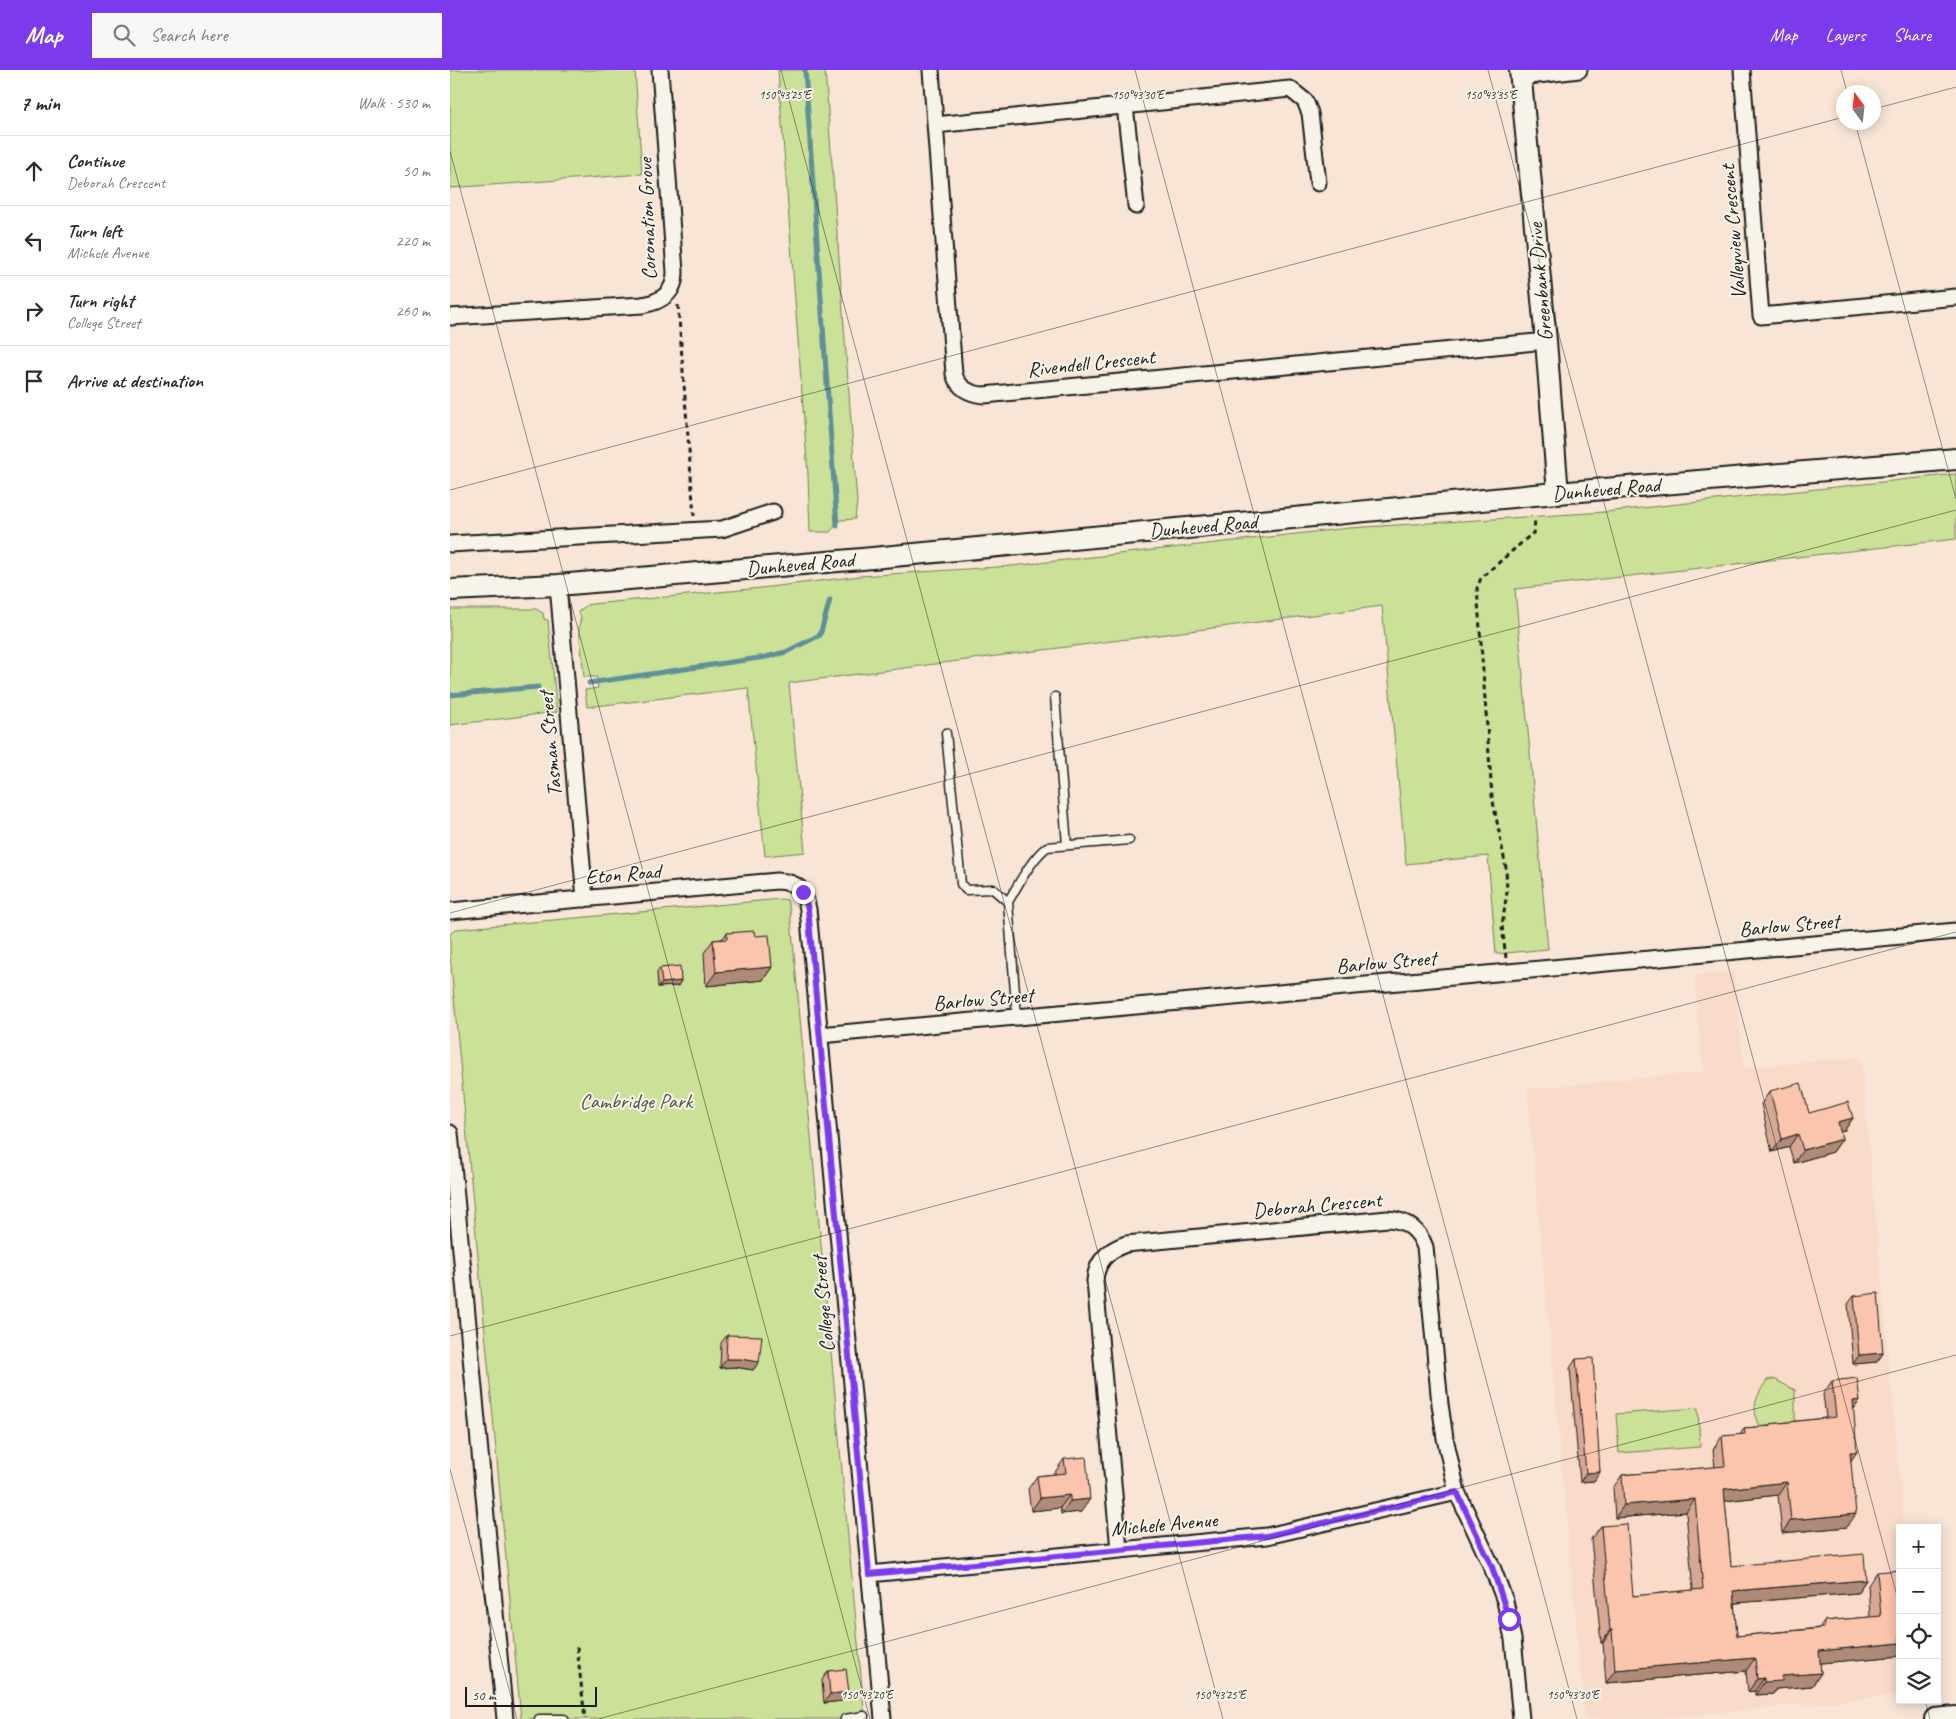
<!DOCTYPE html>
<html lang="en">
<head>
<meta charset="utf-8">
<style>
  :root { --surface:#fff; --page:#f7f7f7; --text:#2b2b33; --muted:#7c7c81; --line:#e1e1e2; --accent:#7c3aed }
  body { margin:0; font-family:Caveat,sans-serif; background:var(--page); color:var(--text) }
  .controls { position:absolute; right:15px; bottom:15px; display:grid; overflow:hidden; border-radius:0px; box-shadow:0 2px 12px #0003 }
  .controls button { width:45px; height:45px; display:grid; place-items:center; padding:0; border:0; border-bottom:1px solid var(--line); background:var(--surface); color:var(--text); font:25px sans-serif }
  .compass { position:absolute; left:1386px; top:15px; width:45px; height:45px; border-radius:50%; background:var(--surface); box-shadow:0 2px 12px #0003; rotate:345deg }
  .scale { position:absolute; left:15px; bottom:12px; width:132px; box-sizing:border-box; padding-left:5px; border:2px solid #1c1c1c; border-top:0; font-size:14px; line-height:18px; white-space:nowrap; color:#1c1c1c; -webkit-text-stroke:4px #f7f3e8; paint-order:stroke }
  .stop { position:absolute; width:15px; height:15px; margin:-11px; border:4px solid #7c3aed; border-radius:50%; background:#fff }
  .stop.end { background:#7c3aed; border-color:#fff; box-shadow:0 1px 5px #0008 }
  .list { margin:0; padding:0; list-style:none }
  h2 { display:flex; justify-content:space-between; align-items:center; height:65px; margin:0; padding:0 20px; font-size:21px }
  h2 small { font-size:16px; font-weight:400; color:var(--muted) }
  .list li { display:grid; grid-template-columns:32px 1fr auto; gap:15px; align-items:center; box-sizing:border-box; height:70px; padding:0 20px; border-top:1px solid var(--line) }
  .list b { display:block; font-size:19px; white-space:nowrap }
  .list p { margin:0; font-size:16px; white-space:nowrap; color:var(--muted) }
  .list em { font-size:16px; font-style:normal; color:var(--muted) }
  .icon { flex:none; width:28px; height:28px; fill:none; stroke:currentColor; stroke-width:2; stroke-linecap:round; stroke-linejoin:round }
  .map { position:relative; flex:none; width:1506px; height:1649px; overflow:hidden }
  header { display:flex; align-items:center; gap:30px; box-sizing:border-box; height:70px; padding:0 25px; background:var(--accent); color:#fff }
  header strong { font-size:24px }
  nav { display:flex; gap:28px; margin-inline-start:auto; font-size:18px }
  .search { width:350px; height:45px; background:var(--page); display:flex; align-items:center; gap:12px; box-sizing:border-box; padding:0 18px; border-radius:0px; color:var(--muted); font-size:19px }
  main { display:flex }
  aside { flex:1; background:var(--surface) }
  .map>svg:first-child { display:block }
  .built { fill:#f9dbc9 }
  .green { fill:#cae197; stroke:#737e5a }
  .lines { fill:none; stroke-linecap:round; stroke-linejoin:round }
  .stream { stroke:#608f98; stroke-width:5 }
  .lane-casing { stroke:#1c1c1c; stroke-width:11 }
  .street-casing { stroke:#1c1c1c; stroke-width:19 }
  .secondary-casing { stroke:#1c1c1c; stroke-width:24 }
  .path { stroke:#1c1c1c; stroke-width:3; stroke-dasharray:5 4; stroke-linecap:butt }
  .lane { stroke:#f7f3e8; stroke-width:8 }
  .street { stroke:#f7f3e8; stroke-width:15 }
  .secondary { stroke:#f7f3e8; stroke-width:20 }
  .wall { fill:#d7a994; stroke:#1c1c1c }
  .shaded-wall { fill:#af8a78; stroke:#1c1c1c }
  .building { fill:#fac5ac; stroke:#1c1c1c }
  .route { stroke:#7c3aed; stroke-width:6 }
  .ticks { fill:none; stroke:#1c1c1c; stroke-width:1; stroke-opacity:0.45 }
  .labels { text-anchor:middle; stroke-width:4; stroke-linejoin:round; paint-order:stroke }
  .street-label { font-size:21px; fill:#1c1c1c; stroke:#f7f3e8 }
  .park-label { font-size:21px; fill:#505741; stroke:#f7f3e8 }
  .ticks-label { font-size:12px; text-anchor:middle; fill:#1c1c1c; stroke:#f7f3e8; stroke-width:4; stroke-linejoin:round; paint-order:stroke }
</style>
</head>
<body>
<header>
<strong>Map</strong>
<div class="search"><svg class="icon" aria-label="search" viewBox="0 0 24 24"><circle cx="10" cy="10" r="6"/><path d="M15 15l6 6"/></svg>Search here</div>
<nav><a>Map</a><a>Layers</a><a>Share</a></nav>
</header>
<main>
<aside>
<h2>7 min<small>Walk · 530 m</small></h2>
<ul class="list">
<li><svg class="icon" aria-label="ahead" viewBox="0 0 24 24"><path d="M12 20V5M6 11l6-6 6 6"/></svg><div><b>Continue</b><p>Deborah Crescent</p></div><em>50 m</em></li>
<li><svg class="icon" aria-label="left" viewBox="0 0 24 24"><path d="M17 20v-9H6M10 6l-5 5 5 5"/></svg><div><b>Turn left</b><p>Michele Avenue</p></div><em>220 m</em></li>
<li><svg class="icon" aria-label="right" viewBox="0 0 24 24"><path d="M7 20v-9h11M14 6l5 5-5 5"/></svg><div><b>Turn right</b><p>College Street</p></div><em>260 m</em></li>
<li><svg class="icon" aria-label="arrive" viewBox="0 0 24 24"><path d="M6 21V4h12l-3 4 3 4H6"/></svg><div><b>Arrive at destination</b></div></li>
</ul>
</aside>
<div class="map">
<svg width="1506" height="1649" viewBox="0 0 1506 1649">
  <rect width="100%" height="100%" fill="#f8e5d6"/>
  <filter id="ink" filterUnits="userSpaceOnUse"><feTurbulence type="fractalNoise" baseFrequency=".02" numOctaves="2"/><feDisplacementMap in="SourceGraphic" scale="10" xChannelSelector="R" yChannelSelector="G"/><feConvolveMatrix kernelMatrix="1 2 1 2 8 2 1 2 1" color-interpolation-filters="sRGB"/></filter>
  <g filter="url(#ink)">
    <!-- built -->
    <path class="built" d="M1284 902 1294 998 1411 987 1454 1458H1450V1625L1201 1649H1135L1077 1019 1253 1002 1244 906Z"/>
    <!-- green -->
    <path class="green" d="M0 0H185L192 104 0 118Z
      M328 0H375L407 432 405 449 390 450 380 462H360L358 405Z
      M1506 404V469L1065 519 1098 879 1046 884 1038 786 956 794 932 536 339 613 355 782 315 786 298 618 137 637 135 620 148 618 147 607H134L129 557 131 547 128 542 137 535 142 534 311 518 410 506 562 496 899 458 1155 442Z
      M0 539H86L93 543 94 549 98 550 107 642 0 655Z
      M331 829 337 830 340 840 415 1649H71L0 885V864L6 859Z
      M1324 1309 1345 1320V1359L1315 1364C1300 1342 1303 1331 1317 1310Z
      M1248 1338 1250 1377 1169 1383 1166 1344Z"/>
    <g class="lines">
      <!-- stream -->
      <path class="stream" d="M355 0 387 456
        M139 613 316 587 336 582 370 565 380 530
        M0 625 88 617"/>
      <!-- lane casing -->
      <g class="lane-casing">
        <path id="lane" d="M605 627 617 775
          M496 663 511 814 516 820 543 819 558 832
          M567 948 558 832C568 815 582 788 597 777L679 770
          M89 1649H114
          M395 1649 414 1646"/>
      </g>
      <!-- street casing -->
      <g class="street-casing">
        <path id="street" d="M481 0 504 304C508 318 520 324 534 325L1096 271
          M1292 0 1311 246 1506 227
          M1071 7 1129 0
          M675 36 686 136
          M485 55 840 19 855 31 860 43 868 113
          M0 247 192 235C211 232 225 223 225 202L210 0
          M0 474 272 459 323 442
          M108 515 135 829
          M0 841 327 811C348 812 354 819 358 839L433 1649
          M370 965 1506 861
          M0 1063 55 1649
          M669 1480 645 1211C646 1192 658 1180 676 1174L938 1149C956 1150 969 1160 975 1177L990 1334 995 1368 1007 1422 1042 1497 1055 1531 1063 1569 1071 1649
          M419 1504 817 1466 1007 1422"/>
      </g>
      <!-- secondary casing -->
      <g class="secondary-casing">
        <path id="secondary" d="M1070 0 1096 271 1108 424
          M0 520 108 515 412 489 1084 425 1506 389
          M1485 1649 1506 1647"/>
      </g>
      <!-- path -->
      <path class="path" d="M228 235 244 446
        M1056 888 1052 856 1057 822 1056 798 1042 726 1027 518 1031 508 1084 462 1085 448
        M127 1577 135 1649"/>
      <!-- lane -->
      <use href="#lane" class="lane"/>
      <!-- street -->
      <use href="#street" class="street"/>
      <!-- secondary -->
      <use href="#secondary" class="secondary"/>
    </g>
    <!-- wall -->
    <path class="wall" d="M277 863 305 866 322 897 313 910 256 916 254 883 263 870 272 869Z
      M210 898 228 916 208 917 207 902Z
      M1320 1021 1359 1043 1403 1048 1394 1061 1390 1062 1392 1069 1383 1082 1344 1093 1339 1077 1322 1082 1311 1034Z
      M1404 1226 1433 1283 1427 1292 1403 1294 1398 1234Z
      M277 1265 309 1292 303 1300 285 1297 270 1298 271 1273Z
      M1126 1289 1150 1402 1144 1411 1130 1412 1120 1298Z
      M1382 1311 1410 1330 1403 1340 1397 1457 1332 1463 1328 1425 1275 1431 1281 1496 1416 1510 1407 1523 1284 1533 1287 1566 1369 1558 1374 1551 1420 1547 1418 1515 1427 1502 1450 1586 1370 1593 1371 1603 1362 1616 1326 1619 1323 1624 1305 1625V1621L1298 1622 1296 1601 1156 1613 1153 1573H1151L1141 1469 1151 1456 1183 1526 1243 1520 1236 1442 1165 1448 1163 1418 1172 1405 1265 1397 1263 1380 1272 1366 1290 1365 1294 1358 1319 1356 1320 1354 1376 1348 1373 1324Z
      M614 1389 631 1442 611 1444 610 1438 581 1441 578 1419 587 1406 605 1404V1402Z
      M378 1601 399 1622 392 1631 374 1633 372 1610Z"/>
    <!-- shaded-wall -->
    <path class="shaded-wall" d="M322 897 313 910 256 916 266 902Z
      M231 911 228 916 208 917 212 913Z
      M1403 1048 1394 1061 1378 1065 1388 1052Z
      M1348 1064 1339 1077 1322 1082 1332 1069Z
      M1392 1069 1383 1082 1344 1093 1353 1080Z
      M1433 1283 1427 1292 1403 1294 1409 1285Z
      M276 1289H291L309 1292 303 1300 285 1297 270 1298Z
      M1410 1330 1401 1343 1403 1331Z
      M1400 1382H1407L1398 1395Z
      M1150 1402 1144 1411 1130 1412 1136 1403Z
      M1337 1412 1328 1425 1265 1432 1274 1419Z
      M620 1425 610 1438 581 1441 590 1428Z
      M640 1429 631 1442 611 1444 620 1431Z
      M1245 1429 1236 1442 1165 1448 1174 1435Z
      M1406 1444 1397 1457 1332 1463 1341 1450Z
      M1416 1510 1407 1523 1274 1534 1283 1521Z
      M1160 1560H1162L1153 1573H1151Z
      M1450 1573V1586L1360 1594 1369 1581Z
      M1305 1588 1296 1601 1156 1613 1165 1600Z
      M1371 1603 1362 1616 1326 1619 1323 1624 1305 1625 1314 1612 1332 1606Z
      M1314 1608 1305 1621 1298 1622 1307 1609Z
      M399 1622 392 1631 374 1633 380 1624Z"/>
    <!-- building -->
    <path class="building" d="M304 861 305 866 319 865 322 897 266 902 263 870 277 869V863Z
      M230 896 231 911 212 913 210 898Z
      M1351 1013 1359 1043 1398 1032 1403 1048 1388 1052 1392 1069 1353 1080 1348 1064 1332 1069 1320 1021Z
      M1428 1223 1433 1283 1409 1285 1404 1226Z
      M277 1265 312 1266 309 1292 291 1289H276Z
      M1143 1288 1150 1402 1136 1403 1126 1289Z
      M1407 1308 1410 1330 1403 1331 1407 1382H1400L1406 1444 1341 1450 1337 1412 1274 1419 1281 1496 1414 1484 1416 1510 1283 1521 1287 1566 1374 1558V1551L1431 1546 1427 1502 1450 1500V1573L1369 1581 1371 1603 1332 1606V1611L1314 1612V1608L1307 1609 1305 1588 1165 1600 1162 1560H1160L1151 1456 1177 1454 1183 1526 1253 1519 1245 1429 1174 1435 1172 1405 1275 1396 1272 1366 1295 1364 1294 1358 1321 1356 1320 1354 1386 1347 1382 1311Z
      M636 1387 640 1429 620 1431V1425L590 1428 587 1406 616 1403 614 1389Z
      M396 1599 399 1622 380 1624 378 1601Z"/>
  </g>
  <g class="lines" filter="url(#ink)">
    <!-- route -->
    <path class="route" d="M353 822 358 839 419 1504 817 1466 1007 1422 1042 1497 1059 1549"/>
  </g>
  <!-- ticks -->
  <path class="ticks" d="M331 0 773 1649M685 0 1127 1649M1038 0 1450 1537M1391 0 1397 22M1424 39 1506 17M1405 52 1506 429M0 81 420 1649M0 420 1394 47M0 843 1506 440M0 1266 1506 862M0 1399 67 1649M1475 1630 1480 1649M148 1649 1506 1285"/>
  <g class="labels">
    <!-- street labels -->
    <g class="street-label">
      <text transform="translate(197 149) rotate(-92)" y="7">Coronation Grove</text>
      <text transform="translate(1283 162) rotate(-95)" y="7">Valleyview Crescent</text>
      <text transform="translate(1090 212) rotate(-95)" y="7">Greenbank Drive</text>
      <text transform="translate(641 293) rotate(-6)" y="7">Rivendell Crescent</text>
      <text transform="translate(1156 419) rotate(-5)" y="7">Dunheved Road</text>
      <text transform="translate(753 456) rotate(-5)" y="7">Dunheved Road</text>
      <text transform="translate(350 494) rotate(-5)" y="7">Dunheved Road</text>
      <text transform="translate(100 674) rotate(-95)" y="7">Tasman Street</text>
      <text transform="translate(173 804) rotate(-5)" y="7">Eton Road</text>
      <text transform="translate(1339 855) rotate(-5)" y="7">Barlow Street</text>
      <text transform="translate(936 892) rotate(-5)" y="7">Barlow Street</text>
      <text transform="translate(533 929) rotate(-5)" y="7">Barlow Street</text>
      <text transform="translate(867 1135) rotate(-5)" y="7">Deborah Crescent</text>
      <text transform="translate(373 1234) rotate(-95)" y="7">College Street</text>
      <text transform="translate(714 1454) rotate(-5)" y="7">Michele Avenue</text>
    </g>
    <!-- park labels -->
    <g class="park-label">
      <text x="186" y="1038">Cambridge Park</text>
    </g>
  </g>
  <g class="ticks-label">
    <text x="335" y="29">150°43'25"E</text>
    <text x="688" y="29">150°43'30"E</text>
    <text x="1041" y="29">150°43'35"E</text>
    <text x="417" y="1629">150°43'20"E</text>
    <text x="770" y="1629">150°43'25"E</text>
    <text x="1123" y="1629">150°43'30"E</text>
  </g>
</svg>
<div class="controls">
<button>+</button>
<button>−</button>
<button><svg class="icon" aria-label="locate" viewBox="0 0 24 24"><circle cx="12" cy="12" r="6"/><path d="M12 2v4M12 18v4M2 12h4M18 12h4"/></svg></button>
<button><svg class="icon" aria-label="layers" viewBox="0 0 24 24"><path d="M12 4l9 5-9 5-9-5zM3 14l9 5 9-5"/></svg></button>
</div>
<svg class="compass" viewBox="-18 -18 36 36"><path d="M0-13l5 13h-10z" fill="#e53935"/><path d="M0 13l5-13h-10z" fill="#7c7c81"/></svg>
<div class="scale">50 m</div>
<div class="stop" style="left:1059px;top:1549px"></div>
<div class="stop end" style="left:353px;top:822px"></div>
</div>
</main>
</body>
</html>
